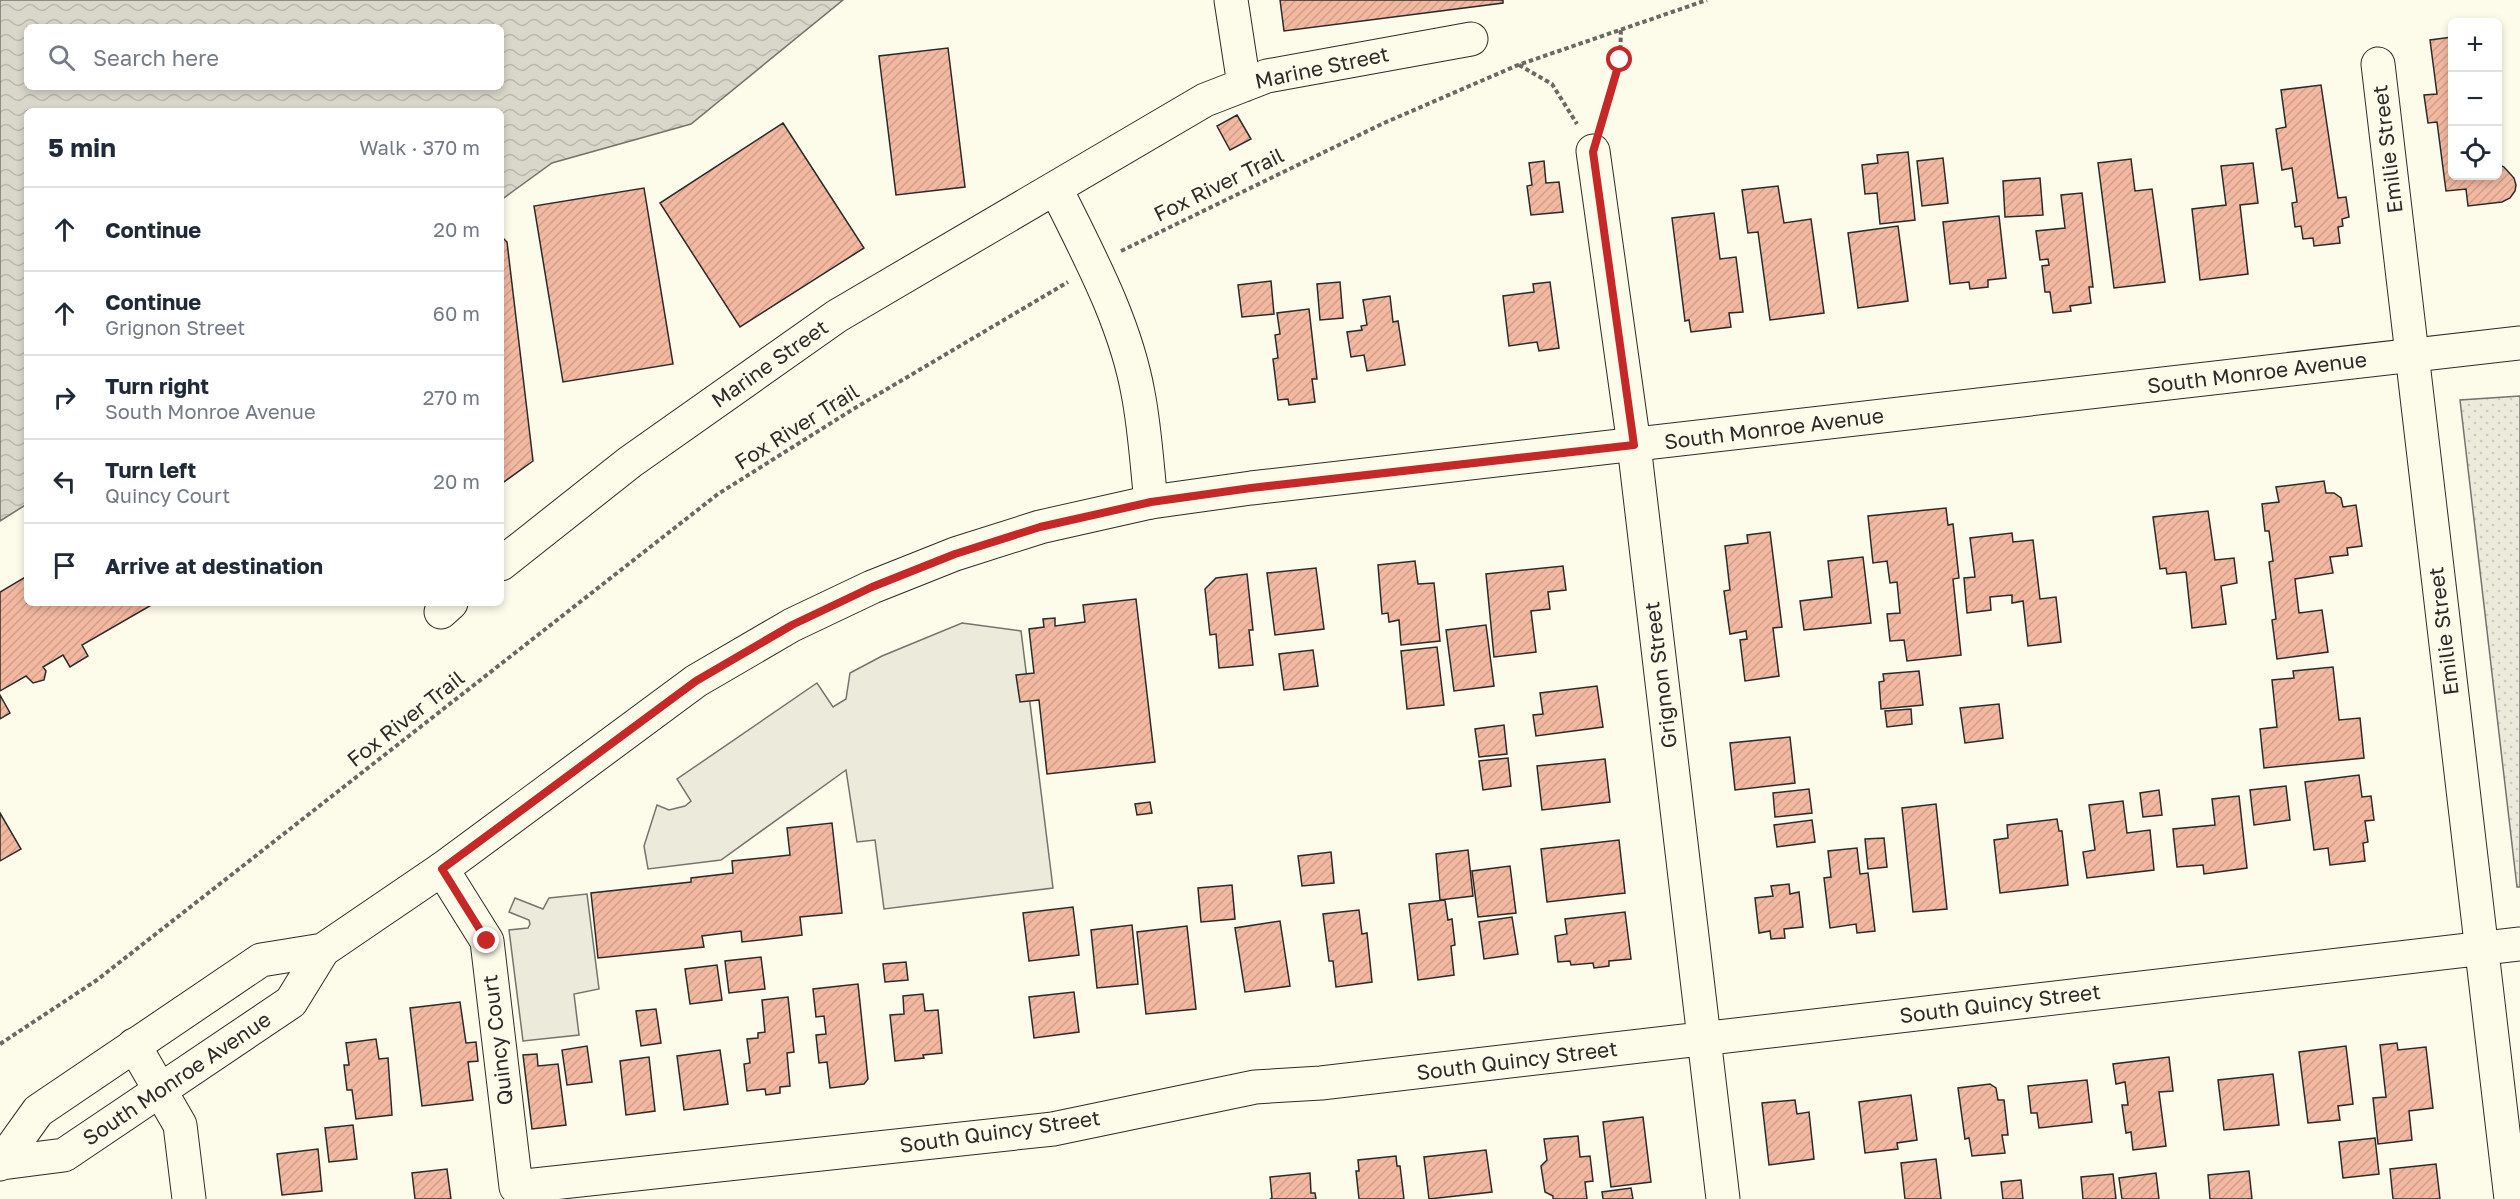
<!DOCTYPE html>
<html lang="en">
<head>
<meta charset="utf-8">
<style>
  :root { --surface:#fff; --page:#f2f2f3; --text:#1f2937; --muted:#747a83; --line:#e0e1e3 }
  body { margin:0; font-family:"Golos Text",sans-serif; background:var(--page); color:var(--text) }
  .controls { position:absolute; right:18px; top:18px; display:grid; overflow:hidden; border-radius:9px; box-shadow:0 3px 9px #0003 }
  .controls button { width:54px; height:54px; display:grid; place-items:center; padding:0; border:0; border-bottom:2px solid var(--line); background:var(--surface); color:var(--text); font:30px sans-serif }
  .stop { position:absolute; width:18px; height:18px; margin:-14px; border:4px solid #c62828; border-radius:50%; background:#fff }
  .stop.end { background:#c62828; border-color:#fff; box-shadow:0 2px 6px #0008 }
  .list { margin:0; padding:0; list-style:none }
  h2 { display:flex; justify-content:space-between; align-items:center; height:78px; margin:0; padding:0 24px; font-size:26px }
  h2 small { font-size:20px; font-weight:400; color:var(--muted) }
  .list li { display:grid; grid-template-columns:39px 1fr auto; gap:18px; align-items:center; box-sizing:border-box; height:84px; padding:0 24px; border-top:2px solid var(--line) }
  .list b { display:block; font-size:22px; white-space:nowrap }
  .list p { margin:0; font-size:20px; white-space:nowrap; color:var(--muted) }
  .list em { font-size:20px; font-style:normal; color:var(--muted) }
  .icon { flex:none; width:33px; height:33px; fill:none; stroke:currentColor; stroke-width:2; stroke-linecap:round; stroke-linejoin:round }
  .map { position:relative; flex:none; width:2520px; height:1199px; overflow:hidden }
  .search { position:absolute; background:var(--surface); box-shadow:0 3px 9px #0003; left:24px; top:24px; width:480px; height:66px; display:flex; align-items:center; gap:15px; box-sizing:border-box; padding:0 21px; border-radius:9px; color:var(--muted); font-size:22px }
  .panel { position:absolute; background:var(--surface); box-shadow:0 3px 9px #0003; left:24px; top:108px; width:480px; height:498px; border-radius:9px }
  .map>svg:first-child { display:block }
  .park { fill:url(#park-dots); stroke:#74746e; stroke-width:1.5 }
  .parking { fill:#eceadb; stroke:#74746e; stroke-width:1.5 }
  .water { fill:url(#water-waves); stroke:#74746e; stroke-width:1.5; fill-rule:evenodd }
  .building { fill:url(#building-hatch); stroke:#2b2b2b; stroke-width:1.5 }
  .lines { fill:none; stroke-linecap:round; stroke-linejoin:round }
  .minor-casing { stroke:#2b2b2b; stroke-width:35 }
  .major-casing { stroke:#2b2b2b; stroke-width:35 }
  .path { stroke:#6a6964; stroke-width:4; stroke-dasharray:4.5 3; stroke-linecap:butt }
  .minor { stroke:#fdfbea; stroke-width:33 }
  .major { stroke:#fdfbea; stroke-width:33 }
  .route { stroke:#c62828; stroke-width:8 }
  .labels { text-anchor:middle; stroke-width:4.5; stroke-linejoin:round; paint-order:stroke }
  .street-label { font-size:21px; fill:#2b2b2b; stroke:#fdfbea }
</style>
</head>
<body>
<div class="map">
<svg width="2520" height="1199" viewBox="0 0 2520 1199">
  <defs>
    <pattern id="park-dots" width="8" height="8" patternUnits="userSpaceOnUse" patternTransform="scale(1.5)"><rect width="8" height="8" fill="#ecebdb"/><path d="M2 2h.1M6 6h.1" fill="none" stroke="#cbcabc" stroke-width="1.8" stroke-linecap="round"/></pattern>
    <pattern id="water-waves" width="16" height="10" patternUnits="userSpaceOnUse" patternTransform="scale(1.5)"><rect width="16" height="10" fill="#d8d7c9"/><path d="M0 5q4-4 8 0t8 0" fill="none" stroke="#bab9ad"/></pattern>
    <pattern id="building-hatch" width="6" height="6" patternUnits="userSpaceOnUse" patternTransform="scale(1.5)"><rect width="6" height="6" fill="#f2b8a0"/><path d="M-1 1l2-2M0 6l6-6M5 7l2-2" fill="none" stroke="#d09e8a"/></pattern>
  </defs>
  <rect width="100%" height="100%" fill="#fdfbea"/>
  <!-- park -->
  <path class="park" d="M2520 396V887H2517L2460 400Z"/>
  <!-- parking -->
  <path class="parking" d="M962 623 1021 631 1053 888 884 909 875 840 857 842 846 770 721 860 648 869 644 846 657 805 669 810 685 806 691 801 677 779 817 683 833 707 846 699 850 673 882 656Z
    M587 894 599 989 574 994 579 1035 523 1041 509 930 528 928 530 924 529 920 509 912 515 898 543 909 549 898Z"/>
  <!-- water -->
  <path class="water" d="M0 0H843L691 124 552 163 501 200V111H27V504L0 521ZM27 27H501V87H27Z"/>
  <!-- building -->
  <path class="building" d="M1280 0H1503V3L1284 31Z
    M2452 37V176H2498V164L2504 167 2514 178 2516 185 2515 191 2510 198 2502 202 2468 206 2466 189 2446 191 2437 122 2428 123 2424 95 2437 94 2430 40Z
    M948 48 965 187 896 195 879 56Z
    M2321 85 2338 198 2346 197 2349 217 2342 219 2343 226 2338 227 2340 243 2314 246 2313 238 2303 239 2301 226 2295 227 2292 203 2297 202 2292 168 2282 170 2276 129 2286 127 2281 90Z
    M1237 115 1251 139 1230 150 1217 126Z
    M783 123 864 248 740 327 660 203Z
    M1908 152 1915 220 1880 224 1877 193 1865 194 1862 165 1878 163 1877 155Z
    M1943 158 1948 203 1922 206 1917 161Z
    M2131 159 2135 191 2152 189 2165 282 2114 288 2098 163Z
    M1544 161 1546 183 1559 182 1563 212 1531 215 1527 186 1532 185 1529 163Z
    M2253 163 2258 203 2240 205 2248 274 2200 280 2192 209 2226 205 2221 166Z
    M2040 178 2043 215 2005 217 2003 181Z
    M1778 186 1784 223 1811 219 1824 313 1770 320 1758 232 1748 233 1742 190Z
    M644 188 673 364 563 382 534 206Z
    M2082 193 2093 287H2089L2091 303 2070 306 2071 311 2053 313 2050 292H2045L2042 266 2049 265 2048 259 2040 260 2036 231 2065 228 2061 195Z
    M1714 213 1720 259 1736 257 1743 312 1729 313 1731 327 1691 332 1689 320 1685 321 1672 218Z
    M1999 216 2006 278 1988 280V287L1970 289 1969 282 1950 284 1943 222Z
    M1898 226 1908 301 1858 308 1848 233Z
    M501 236 507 242 533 461 501 484Z
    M1271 281 1274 314 1242 317 1238 285Z
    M1340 282 1343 318 1320 320 1317 284Z
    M1550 282 1559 348 1539 351 1537 342 1509 346 1503 296 1534 292 1533 284Z
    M1390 296 1393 322 1398 321 1405 365 1367 371 1364 355 1351 357 1347 332 1362 330 1361 326 1367 325 1363 300Z
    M1309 309 1317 379H1312L1315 402 1289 405 1288 399 1278 400 1273 359 1278 358 1275 335 1280 334 1277 313Z
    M2324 481 2326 493H2334L2341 498 2343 507 2356 505 2362 546 2347 548 2348 555 2330 557 2333 573 2295 579 2299 613 2322 610 2328 652 2277 659 2272 620 2276 619 2269 562 2273 561 2269 531H2265L2262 504 2279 502 2276 487Z
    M1946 508 1948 525 1953 524 1959 578 1953 579 1961 655 1907 661 1904 640 1890 641 1887 614 1900 613 1897 582 1890 583 1887 561 1873 563 1868 516Z
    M2208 511 2215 560 2234 558 2237 583 2221 586 2226 624 2192 628 2186 572 2167 574 2166 568 2160 569 2153 517Z
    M1770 532 1782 627 1773 628 1779 676 1745 681 1740 640 1747 639 1746 631 1730 634 1724 591 1730 590 1725 546 1748 543 1747 535Z
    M2012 533 2013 542 2033 540 2040 599 2056 597 2061 642 2028 646 2023 601 2012 603V595L1990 597 1991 610 1967 613 1964 578 1975 577 1970 538Z
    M1863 557 1871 623 1804 630 1800 601 1832 597 1828 561Z
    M1415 561 1418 584 1434 583 1440 641 1401 645 1399 620 1389 622 1388 613 1382 614 1378 565Z
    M1563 566 1566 590 1548 592 1550 609 1531 611 1536 652 1494 657 1486 574Z
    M1316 568 1324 629 1275 635 1267 573Z
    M1247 574 1253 630H1249L1253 665 1219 668 1216 634 1210 635 1205 589 1216 578Z
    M27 576V603H155L82 645 88 656 70 667 63 655 43 667 46 671 44 680 33 683 26 676 0 691V592Z
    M1136 599 1155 762 1047 774 1039 700 1020 702 1016 675 1034 673 1029 629 1044 627 1043 619 1055 618V626L1085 622 1083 605Z
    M1486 625 1494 686 1454 691 1446 630Z
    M1437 647 1444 705 1407 709 1401 651Z
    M1313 650 1318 686 1284 690 1279 654Z
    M2333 667 2339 720 2360 718 2364 758 2264 768 2260 729 2277 727 2272 680 2294 678 2293 671Z
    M1919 671 1923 705 1881 709 1879 682 1884 681 1883 674Z
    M1597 686 1603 727 1536 736 1533 715 1543 714 1540 693Z
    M0 695 10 713 0 719Z
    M1999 704 2003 738 1965 743 1960 708Z
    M1911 709 1912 724 1887 727 1885 711Z
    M1504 725 1507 754 1479 757 1475 729Z
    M1790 737 1795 783 1735 790 1730 743Z
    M1508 758 1511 786 1483 790 1479 761Z
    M1605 759 1610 802 1542 810 1537 766Z
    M2359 775 2362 797 2371 796 2374 820 2365 821 2368 842 2363 843 2365 861 2330 865 2328 848 2314 850 2305 782Z
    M2286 786 2290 820 2254 825 2250 790Z
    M1809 789 1812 813 1775 817 1773 793Z
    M2159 790 2162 815 2143 817 2140 793Z
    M2239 796 2247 868 2204 874 2203 865 2177 867 2173 829 2215 825 2212 799Z
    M2123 801 2127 833 2150 830 2154 870 2087 878 2083 852 2095 850 2089 805Z
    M1150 802 1152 813 1137 815 1135 804Z
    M1936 804 1947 909 1913 912 1902 808Z
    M0 813 21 849 0 861Z
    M2057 819 2059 831H2062L2068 885 2000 893 1994 840 2008 838 2007 825Z
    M1812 820 1815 842 1777 847 1774 825Z
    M832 823 842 913 800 917 802 935 742 942 741 931 702 936 704 947 598 958 591 893 691 882V878L733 873 732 861 790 855 787 828Z
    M1884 838 1887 867 1868 869 1865 839Z
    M1619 840 1625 893 1547 902 1541 849Z
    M1857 848 1860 874 1868 873 1875 931 1857 933 1856 924 1830 928 1824 878 1831 877 1828 851Z
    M1468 850 1473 896 1440 900 1436 854Z
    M1331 852 1334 883 1302 886 1298 856Z
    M1510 866 1516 913 1478 917 1472 871Z
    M1789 884 1790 894 1799 892 1803 927 1784 929 1785 938 1771 939 1770 931 1759 933 1755 898 1773 896 1771 886Z
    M1232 885 1235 919 1201 922 1198 888Z
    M1445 900 1448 920 1452 919 1455 945 1451 946 1454 975 1418 980 1409 904Z
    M1073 907 1079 955 1029 961 1023 913Z
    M1359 910 1362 934 1367 933 1372 982 1336 987 1333 961H1329L1323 914Z
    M1625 912 1631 959 1609 961V966L1594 968 1593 963 1571 965 1570 961 1558 962 1555 936 1567 934 1565 919Z
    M1512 917 1518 954 1484 959 1479 922Z
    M1280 921 1290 986 1245 992 1235 928Z
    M1132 925 1138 984 1097 988 1091 930Z
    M1187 926 1196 1009 1146 1014 1137 932Z
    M761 957 765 989 729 993 725 961Z
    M906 962 908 980 885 982 883 964Z
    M717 965 722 1000 690 1004 685 969Z
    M858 984 868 1079 864 1084 830 1088 827 1062 819 1063 816 1035 826 1034 824 1016 816 1017 813 989Z
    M1074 992 1079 1032 1034 1038 1029 997Z
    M923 994 925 1011 938 1010 942 1053 923 1055 924 1058 895 1061 890 1015 904 1014 903 996Z
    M788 997 794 1052 787 1053 790 1086 780 1087V1093L766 1095 765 1089 747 1091 744 1064 750 1063 747 1039 758 1038V1033L765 1032 762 1000Z
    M460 1002 466 1043 476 1042 478 1061 468 1062 473 1100 422 1106 410 1008Z
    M656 1009 661 1043 641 1046 636 1011Z
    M376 1039 379 1059 388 1058 392 1115 356 1119 352 1090H347L344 1065H349L346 1043Z
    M2397 1043 2398 1050 2426 1047 2433 1108 2409 1111 2412 1140 2378 1144 2373 1098 2386 1097 2380 1045Z
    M587 1046 592 1082 567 1085 562 1050Z
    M2346 1046 2353 1104 2338 1106 2340 1120 2308 1123 2299 1052Z
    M720 1050 728 1104 684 1110 677 1056Z
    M537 1054 538 1066 558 1064 566 1125 532 1129 523 1055Z
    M649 1057 655 1111 626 1115 620 1061Z
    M2169 1057 2173 1091 2159 1092 2166 1146 2133 1150 2131 1132 2126 1133 2122 1105H2128L2125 1082 2116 1084 2113 1064Z
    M2273 1074 2279 1125 2224 1130 2218 1080Z
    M2087 1080 2092 1122 2039 1128 2037 1113H2031L2028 1086Z
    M1990 1084 1996 1088 1998 1100H2004L2008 1135H2002L2005 1153 1972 1156 1969 1138 1965 1139 1958 1088Z
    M1911 1095 1917 1140 1897 1143 1898 1149 1865 1153 1859 1102Z
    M1795 1100 1797 1114 1809 1112 1814 1159 1769 1165 1762 1103Z
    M1643 1117 1651 1182 1611 1187 1603 1122Z
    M353 1125 357 1159 329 1162 325 1128Z
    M1578 1136 1580 1157 1590 1156 1593 1181 1585 1182 1587 1199H1553V1196L1545 1192 1541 1166 1547 1160 1544 1139Z
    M2375 1138 2379 1174 2343 1178 2339 1142Z
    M318 1149 322 1191 282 1195 277 1154Z
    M1486 1150 1492 1192 1429 1199 1424 1157Z
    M1396 1156 1397 1166H1400L1404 1199H1359L1356 1171H1359L1358 1160Z
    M1936 1159 1941 1199H1905L1901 1163Z
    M2436 1164 2440 1199H2393L2390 1169Z
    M447 1169 451 1199H415L412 1173Z
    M2249 1171 2252 1199H2210L2208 1175Z
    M1310 1173 1311 1193H1315L1316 1199H1270L1272 1198 1270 1177Z
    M2156 1173 2159 1199H2122L2119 1178Z
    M2113 1174 2116 1199H2083L2081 1177Z
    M2021 1180 2023 1199H2003L2001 1182Z
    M1631 1188 1633 1199H1603L1602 1192Z"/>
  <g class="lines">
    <!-- minor casing -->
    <g class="minor-casing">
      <path id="minor" d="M1231 0 1244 85
        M2378 64 2511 1199
        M1593 151 1634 445 1723 1199
        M1056 189C1088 254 1125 321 1138 393 1145 429 1147 466 1151 502
        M501 564 630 462 837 316 1205 100 1267 76 1471 39
        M441 612 451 603
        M442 869 487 941 516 1187 1053 1129 1255 1087 1321 1083 2520 944
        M134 1045 180 1125 189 1199"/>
    </g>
    <!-- major casing -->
    <g class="major-casing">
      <path id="major" d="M2 1163 64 1155 291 1002 323 950 442 869 696 681 792 625 872 587 955 554 1040 527 1151 502 1251 488 2520 343
        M0 1164 38 1111 261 960 323 950"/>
    </g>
    <!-- path -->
    <path class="path" d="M1519 65 1552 84 1577 124
      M1602 122 1620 60 1621 29
      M1121 251 1384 123 1518 65 1707 0
      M0 1044 97 980 718 494 855 408 1068 282"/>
    <!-- minor -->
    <use href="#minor" class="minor"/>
    <!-- major -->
    <use href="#major" class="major"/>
  </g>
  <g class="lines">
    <!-- route -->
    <path class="route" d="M487 941 442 869 696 681 792 625 872 587 955 554 1040 527 1151 502 1251 488 1634 445 1593 152 1620 60"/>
  </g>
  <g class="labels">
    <!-- street labels -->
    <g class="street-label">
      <text transform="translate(1322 68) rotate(-12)" y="7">Marine Street</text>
      <text transform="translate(2388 149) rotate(-97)" y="7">Emilie Street</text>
      <text transform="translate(1219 185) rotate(-26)" y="7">Fox River Trail</text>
      <text transform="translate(770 364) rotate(-35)" y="7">Marine Street</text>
      <text transform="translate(2257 373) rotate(-7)" y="7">South Monroe Avenue</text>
      <text transform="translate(797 427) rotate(-32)" y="7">Fox River Trail</text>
      <text transform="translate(1774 429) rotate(-7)" y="7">South Monroe Avenue</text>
      <text transform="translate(2444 631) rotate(-97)" y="7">Emilie Street</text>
      <text transform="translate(1661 675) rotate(-97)" y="7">Grignon Street</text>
      <text transform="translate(406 719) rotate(-38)" y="7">Fox River Trail</text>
      <text transform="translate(2000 1004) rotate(-7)" y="7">South Quincy Street</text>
      <text transform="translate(498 1040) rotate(-97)" y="7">Quincy Court</text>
      <text transform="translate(1517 1061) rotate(-7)" y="7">South Quincy Street</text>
      <text transform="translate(177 1079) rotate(-34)" y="7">South Monroe Avenue</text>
      <text transform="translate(1000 1132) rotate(-8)" y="7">South Quincy Street</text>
    </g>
  </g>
</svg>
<div class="controls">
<button>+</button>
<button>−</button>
<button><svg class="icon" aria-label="locate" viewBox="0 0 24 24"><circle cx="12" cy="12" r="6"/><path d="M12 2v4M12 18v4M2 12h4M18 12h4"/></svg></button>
</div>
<div class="stop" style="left:1620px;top:60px"></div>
<div class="stop end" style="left:487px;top:941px"></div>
<div class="search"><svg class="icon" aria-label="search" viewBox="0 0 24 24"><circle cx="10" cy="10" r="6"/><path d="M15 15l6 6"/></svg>Search here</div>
<section class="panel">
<h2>5 min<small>Walk · 370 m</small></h2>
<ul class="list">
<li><svg class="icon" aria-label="ahead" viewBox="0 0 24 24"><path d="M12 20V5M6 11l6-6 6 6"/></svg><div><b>Continue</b></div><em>20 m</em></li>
<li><svg class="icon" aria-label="ahead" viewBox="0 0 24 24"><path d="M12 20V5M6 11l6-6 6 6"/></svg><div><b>Continue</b><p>Grignon Street</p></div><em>60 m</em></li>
<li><svg class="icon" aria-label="right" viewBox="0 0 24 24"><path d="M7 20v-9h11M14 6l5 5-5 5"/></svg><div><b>Turn right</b><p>South Monroe Avenue</p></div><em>270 m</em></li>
<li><svg class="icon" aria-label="left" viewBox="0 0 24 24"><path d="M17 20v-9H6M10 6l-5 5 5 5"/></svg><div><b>Turn left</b><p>Quincy Court</p></div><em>20 m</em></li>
<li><svg class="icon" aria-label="arrive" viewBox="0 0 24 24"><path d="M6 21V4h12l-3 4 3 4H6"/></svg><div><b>Arrive at destination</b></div></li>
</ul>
</section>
</div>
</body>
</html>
